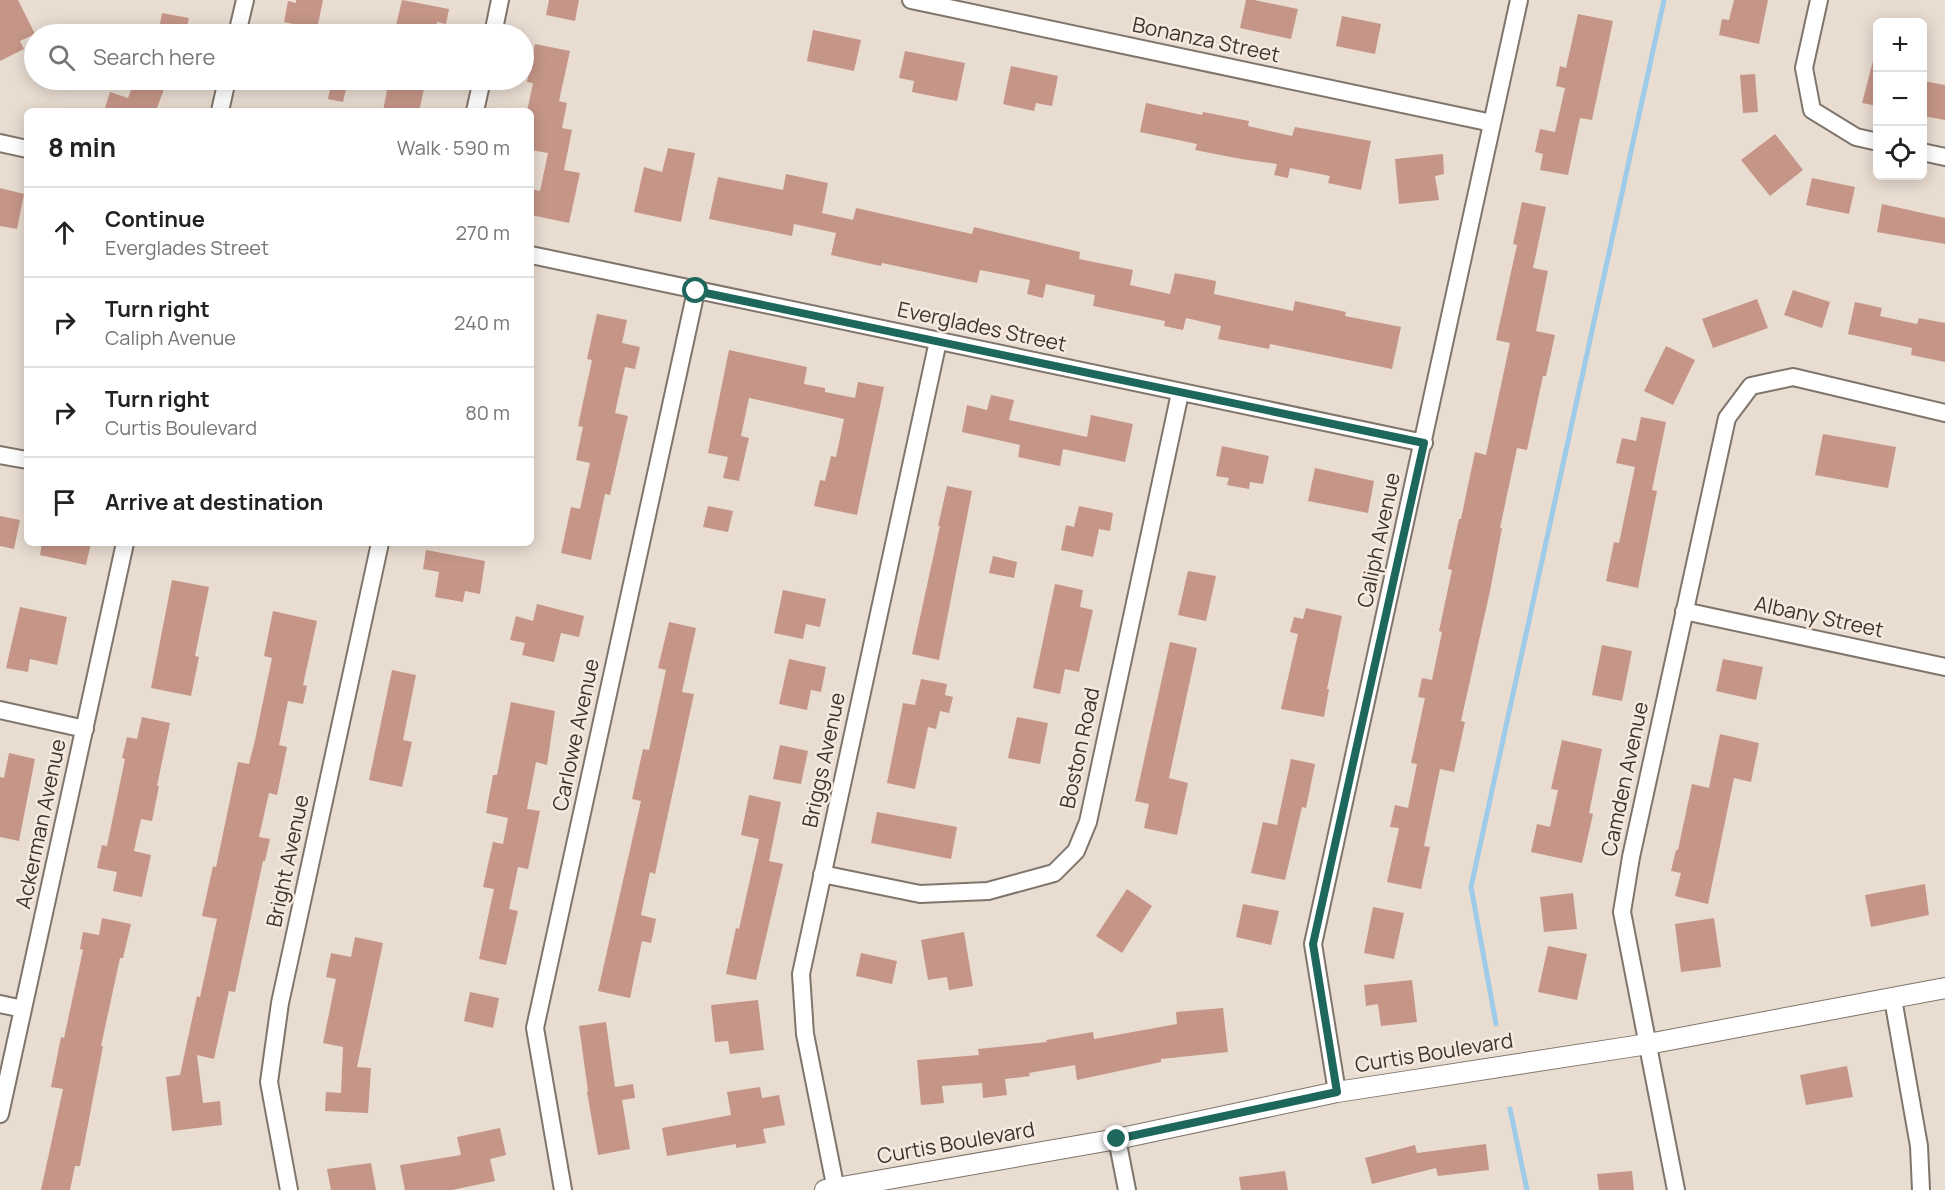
<!DOCTYPE html>
<html lang="en">
<head>
<meta charset="utf-8">
<style>
  :root { --surface:#fff; --page:#f2f2f2; --text:#222; --muted:#767676; --line:#e0e0e0 }
  body { margin:0; font-family:Manrope,sans-serif; background:var(--page); color:var(--text) }
  .controls { position:absolute; right:18px; top:18px; display:grid; overflow:hidden; border-radius:9px; box-shadow:0 3px 15px #0003 }
  .controls button { width:54px; height:54px; display:grid; place-items:center; padding:0; border:0; border-bottom:2px solid var(--line); background:var(--surface); color:var(--text); font:30px sans-serif }
  .stop { position:absolute; width:18px; height:18px; margin:-14px; border:4px solid #1e675d; border-radius:50%; background:#fff }
  .stop.end { background:#1e675d; border-color:#fff; box-shadow:0 2px 6px #0008 }
  .list { margin:0; padding:0; list-style:none }
  h2 { display:flex; justify-content:space-between; align-items:center; height:78px; margin:0; padding:0 24px; font-size:26px }
  h2 small { font-size:20px; font-weight:400; color:var(--muted) }
  .list li { display:grid; grid-template-columns:39px 1fr auto; gap:18px; align-items:center; box-sizing:border-box; height:90px; padding:0 24px; border-top:2px solid var(--line) }
  .list b { display:block; font-size:22px; white-space:nowrap }
  .list p { margin:0; font-size:20px; white-space:nowrap; color:var(--muted) }
  .list em { font-size:20px; font-style:normal; color:var(--muted) }
  .icon { flex:none; width:33px; height:33px; fill:none; stroke:currentColor; stroke-width:2; stroke-linecap:round; stroke-linejoin:round }
  .map { position:relative; flex:none; width:1945px; height:1190px; overflow:hidden }
  .search { position:absolute; background:var(--surface); box-shadow:0 3px 15px #0003; left:24px; top:24px; width:510px; height:66px; display:flex; align-items:center; gap:15px; box-sizing:border-box; padding:0 21px; border-radius:33px; color:var(--muted); font-size:22px }
  .panel { position:absolute; background:var(--surface); box-shadow:0 3px 15px #0003; left:24px; top:108px; width:510px; height:438px; border-radius:9px }
  .map>svg:first-child { display:block }
  .lines { fill:none; stroke-linecap:round; stroke-linejoin:round }
  .stream { stroke:#9ecbe7; stroke-width:5 }
  .building { fill:#c59688 }
  .minor-casing { stroke:#80756b; stroke-width:20 }
  .tertiary-casing { stroke:#80756b; stroke-width:22 }
  .minor { stroke:#fff; stroke-width:16 }
  .tertiary { stroke:#fff; stroke-width:20 }
  .route { stroke:#1e675d; stroke-width:8 }
  .labels { text-anchor:middle; stroke-width:5; stroke-linejoin:round; paint-order:stroke }
  .street-label { font-size:21px; fill:#3a3530; stroke:#f7e9de }
</style>
</head>
<body>
<div class="map">
<svg width="1945" height="1190" viewBox="0 0 1945 1190">
  <rect width="100%" height="100%" fill="#e9dcd1"/>
  <g class="lines">
    <!-- stream -->
    <path class="stream" d="M1496 1024 1471 887 1664 0
      M1510 1109 1527 1190"/>
  </g>
  <!-- building -->
  <path class="building" d="M0 0H18L35 34 20 41 24 49 0 61Z
    M296 0H323L317 29 284 22 288 1 296 3Z
    M402 0 449 9 446 24 437 22 434 34H394Z
    M549 0H579L575 21 546 15Z
    M1246 0H1254L1298 9 1291 39 1240 28Z
    M1734 0H1768L1759 44 1719 35 1722 19 1729 20Z
    M162 13 189 18 185 34H158Z
    M1578 14 1613 21 1592 120 1580 118 1568 175 1540 170 1543 154 1535 152 1540 129 1555 132 1565 88 1556 86 1560 66 1566 68Z
    M1342 16 1381 24 1375 54 1336 46Z
    M813 30 861 40 854 71 807 61Z
    M535 44 570 51 559 101 567 103 562 128 572 130 564 170 580 173 569 223 531 215V189L540 191 548 153 531 150V111H527L533 83 527 82Z
    M905 51 965 63 957 101 912 92 914 81 899 78Z
    M1873 61 1878 62V106L1862 103Z
    M1011 66 1058 76 1052 106 1036 103 1034 111 1003 104Z
    M1755 74 1758 112 1743 113 1740 75Z
    M135 80 164 89 157 108 158 111H104L110 92 128 98Z
    M332 80H348L343 102 328 99Z
    M389 80H426L419 111H383Z
    M1923 81 1945 85V120L1923 116Z
    M1146 103 1202 115 1203 112 1249 121 1248 126 1292 136 1295 127 1371 141 1361 190 1328 183 1330 176 1290 168 1288 178 1274 175 1277 164 1241 159 1195 150 1197 144 1140 132Z
    M1775 134 1803 170 1770 196 1741 160Z
    M668 148 695 153 681 222 634 212 644 167 662 172Z
    M1443 154 1444 174 1435 176 1439 200 1399 204 1395 159Z
    M786 174 828 183 822 213 853 220 856 208 972 234 974 227 1080 252 1079 259 1133 270 1130 285 1170 294 1175 273 1216 281 1214 294 1293 311 1295 301 1346 312 1345 316 1401 327 1392 369 1270 344 1269 349 1218 339 1221 326 1186 318 1183 330 1164 326 1165 321 1093 306 1095 295 1046 284 1043 298 1027 294 1030 280 980 270 977 283 882 263 881 266 831 255 836 233 794 224 792 236 709 219 718 177 783 190Z
    M1812 178 1855 187 1849 214 1806 205Z
    M0 188 24 194 17 229 0 226Z
    M1522 202 1546 207 1533 268 1548 271 1536 331 1555 335 1546 376H1543L1527 450 1517 448 1500 528H1502L1490 591 1461 721 1465 722 1454 772 1440 769 1424 846 1430 847 1421 889 1387 882 1399 828 1390 827 1395 805 1408 808 1417 764 1411 763 1425 698 1418 697 1422 678 1432 680 1442 632 1439 631 1452 570 1448 569 1459 519H1461L1475 452 1486 455 1510 343 1496 340 1517 245 1513 244Z
    M1882 204 1945 218V244L1877 232Z
    M1793 290 1830 302 1822 328 1784 315Z
    M1757 299 1768 328 1713 348 1702 319Z
    M1855 302 1882 308 1880 316 1917 324 1919 318 1945 323V362L1911 355 1912 348 1848 334Z
    M597 314 627 320 622 343 640 347 635 369 625 367 615 413 628 416 610 495 605 494 591 560 561 553 571 507 580 509 590 463 576 460 583 427 578 426 592 360 587 359Z
    M1666 346 1695 360 1673 405 1644 391Z
    M729 350 807 367 804 384 825 388V392L855 398 858 382 884 387 857 515 814 506 820 480 825 481 831 456 836 457 844 419 749 398 741 436 749 438 739 481 723 478 728 457 708 453Z
    M991 395 1014 400 1009 420 1087 437 1091 415 1133 424 1125 462 1063 449 1060 466 1018 457 1020 445 962 432 967 405 987 410Z
    M1641 417 1666 422 1652 490 1657 491 1638 588 1606 581 1614 542 1619 543 1635 467 1616 463 1622 438 1636 441Z
    M1823 434 1896 447 1888 488 1815 475Z
    M1222 446 1269 456 1263 484 1250 482 1249 489 1227 485 1229 478 1216 476Z
    M1315 468 1374 481 1368 513 1308 501Z
    M947 486 972 491 939 660 912 654 940 526H938Z
    M708 506 733 511 728 532 703 527Z
    M1079 506 1113 513 1110 531 1099 529 1093 557 1061 550 1066 525 1074 527Z
    M0 516 20 520 14 549 0 546Z
    M42 543H91L86 565 40 555Z
    M426 550 485 561 480 594 465 591 463 602 435 597 439 572 423 569Z
    M993 556 1017 562 1014 578 989 573Z
    M1188 571 1216 576 1206 621 1178 615Z
    M172 580 209 587 195 656 199 657 191 696 151 688Z
    M1055 584 1083 590 1080 607 1093 610 1079 672 1065 669 1060 694 1033 688Z
    M783 590 826 599 820 627 806 624 803 639 774 633Z
    M537 604 584 616 579 637 561 633 554 662 522 655 525 643 510 640 516 616 533 621Z
    M20 607 67 617 57 665 30 659 28 672 6 668Z
    M1306 608 1342 616 1327 689H1329L1324 717 1281 709 1298 634 1290 632 1294 617 1303 619Z
    M273 611 317 621 303 685 307 686 303 704 288 701 279 745 287 747 277 795 269 793 259 837 270 839 265 861H263L235 992 229 991 214 1059 197 1055 203 1103 220 1101 222 1125 172 1131 166 1077 180 1075 197 996 200 997 217 919 202 916 213 866 216 867 238 762 249 764 255 740 272 658 264 656Z
    M669 622 696 628 682 692 694 694 655 874 650 872 641 915 656 919 651 943 642 941 630 998 598 991 641 801 632 799 643 749 649 750 666 670 658 668Z
    M1170 642 1197 648 1169 778 1188 783 1177 835 1144 828 1149 804 1135 801Z
    M1602 645 1632 651 1622 701 1592 695Z
    M789 659 826 667 821 692 811 690 807 710 779 704Z
    M1723 659 1763 667 1756 700 1716 691Z
    M392 670 416 675 403 740 412 742 402 787 369 780Z
    M921 679 947 684 945 695 953 697 949 713 940 711 936 729 928 727 915 789 887 783 903 703 915 705Z
    M511 702 555 711 547 765 536 762 527 809 540 811 528 869 518 867 509 909 518 911 506 965 479 959 494 889 483 887 493 842 503 844 508 818 486 813 493 775H497Z
    M142 717 170 723 157 786H159L152 821 141 819 134 851 151 855 142 897 113 891 117 872 97 868 102 845 107 846 125 759 122 758 127 737 137 739Z
    M1017 717 1048 723 1040 764 1008 758Z
    M1720 734 1759 743 1751 782 1734 778 1708 904 1675 896 1681 873 1671 871 1676 850H1678L1692 784 1709 788Z
    M1562 740 1602 749 1589 813 1593 814 1582 863 1531 852 1537 824 1550 827 1558 790 1551 789Z
    M780 745 808 751 801 784 773 779Z
    M9 753 35 759 19 841 0 837V777L4 778Z
    M1291 759 1315 764 1306 808 1302 807 1285 880 1251 873 1263 822 1277 825Z
    M749 795 781 802 769 861 783 864 756 980 726 974 736 928 739 929 759 839 741 835Z
    M877 812 957 827 951 859 871 843Z
    M1925 884 1929 915 1871 927 1865 895Z
    M1127 889 1152 906 1122 953 1096 936Z
    M1573 893 1577 929 1544 932 1540 897Z
    M1243 904 1279 911 1271 945 1236 937Z
    M1373 907 1404 913 1394 959 1364 953Z
    M102 918 131 924 123 958H120L101 1046H103L80 1166H75L70 1190H41L63 1089 51 1087 61 1037 64 1038 83 950 80 949 83 932 99 935Z
    M1714 918 1721 967 1681 972 1675 924Z
    M964 932 973 986 949 990 947 977 928 980 921 940Z
    M355 937 383 943 357 1067 371 1068 368 1113 325 1111 326 1092 341 1093 343 1047 323 1043 336 979 326 977 331 953 351 957Z
    M1548 946 1587 954 1577 1000 1538 992Z
    M861 953 897 961 892 984 856 976Z
    M1412 980 1417 1022 1381 1026 1378 1004 1366 1006 1364 985Z
    M470 992 499 998 493 1028 464 1021Z
    M758 1000 764 1050 730 1054 728 1041 715 1042 711 1005Z
    M1223 1008 1228 1052 1161 1059V1062L1077 1080 1075 1065 1029 1073 1030 1076 1005 1079 1007 1095 983 1098 982 1083 942 1086 944 1103 921 1105 917 1060 979 1055 978 1049 1047 1042 1046 1040 1093 1032 1094 1039 1177 1024 1176 1012Z
    M606 1022 615 1087 633 1084 635 1098 622 1100 630 1149 598 1155 587 1092 588 1091 579 1026Z
    M1847 1066 1853 1097 1806 1105 1800 1075Z
    M760 1087 762 1098 779 1095 785 1125 763 1129 766 1143 736 1148V1144L667 1156 662 1128 731 1115 727 1092Z
    M500 1128 506 1155 490 1159 495 1181 452 1190H405L400 1165 461 1155 457 1137Z
    M1486 1144 1489 1170 1438 1176 1436 1168 1372 1184 1365 1158 1415 1145 1417 1153Z
    M371 1163 376 1190H331L327 1169Z
    M1285 1171 1288 1190H1241L1239 1177Z
    M1632 1171 1634 1190H1599L1597 1174Z"/>
  <g class="lines">
    <!-- minor casing -->
    <g class="minor-casing">
      <path id="minor" d="M911 0 1492 123
        M1819 0 1804 68 1812 110 1856 137 1878 142
        M237 34 245 0
        M493 34 500 0
        M220 111 227 80
        M475 111 482 80
        M0 143 27 149
        M1922 152 1945 157
        M531 255 1424 443
        M0 455 27 460
        M1684 611 1945 667
        M0 710 85 729
        M822 874 920 894 988 891 1054 873 1076 851 1088 822 1180 393
        M1893 999 1919 1146 1921 1190
        M0 1004 23 1009
        M1337 1092 1313 944 1519 0
        M0 1114 125 543
        M1117 1139 1127 1190
        M289 1190 269 1082 280 1003 380 543
        M563 1190 535 1028 696 291
        M836 1190 805 1034 801 974 938 341
        M1676 1190 1622 912 1631 857 1727 418 1751 386 1793 377 1945 413"/>
    </g>
    <!-- tertiary casing -->
    <g class="tertiary-casing">
      <path id="tertiary" d="M825 1190 1117 1139 1337 1092 1648 1044 1945 988"/>
    </g>
    <!-- minor -->
    <use href="#minor" class="minor"/>
    <!-- tertiary -->
    <use href="#tertiary" class="tertiary"/>
  </g>
  <g class="lines">
    <!-- route -->
    <path class="route" d="M696 291 1424 443 1313 944 1337 1092 1117 1139"/>
  </g>
  <g class="labels">
    <!-- street labels -->
    <g class="street-label">
      <text transform="translate(1206 40) rotate(12)" y="7">Bonanza Street</text>
      <text transform="translate(982 327) rotate(12)" y="7">Everglades Street</text>
      <text transform="translate(1379 540) rotate(-78)" y="7">Caliph Avenue</text>
      <text transform="translate(1819 617) rotate(12)" y="7">Albany Street</text>
      <text transform="translate(576 735) rotate(-78)" y="7">Carlowe Avenue</text>
      <text transform="translate(1080 748) rotate(-78)" y="7">Boston Road</text>
      <text transform="translate(824 760) rotate(-78)" y="7">Briggs Avenue</text>
      <text transform="translate(1625 779) rotate(-78)" y="7">Camden Avenue</text>
      <text transform="translate(41 824) rotate(-78)" y="7">Ackerman Avenue</text>
      <text transform="translate(288 861) rotate(-78)" y="7">Bright Avenue</text>
      <text transform="translate(1434 1053) rotate(-9)" y="7">Curtis Boulevard</text>
      <text transform="translate(956 1143) rotate(-10)" y="7">Curtis Boulevard</text>
    </g>
  </g>
</svg>
<div class="controls">
<button>+</button>
<button>−</button>
<button><svg class="icon" aria-label="locate" viewBox="0 0 24 24"><circle cx="12" cy="12" r="6"/><path d="M12 2v4M12 18v4M2 12h4M18 12h4"/></svg></button>
</div>
<div class="stop" style="left:696px;top:291px"></div>
<div class="stop end" style="left:1117px;top:1139px"></div>
<div class="search"><svg class="icon" aria-label="search" viewBox="0 0 24 24"><circle cx="10" cy="10" r="6"/><path d="M15 15l6 6"/></svg>Search here</div>
<section class="panel">
<h2>8 min<small>Walk · 590 m</small></h2>
<ul class="list">
<li><svg class="icon" aria-label="ahead" viewBox="0 0 24 24"><path d="M12 20V5M6 11l6-6 6 6"/></svg><div><b>Continue</b><p>Everglades Street</p></div><em>270 m</em></li>
<li><svg class="icon" aria-label="right" viewBox="0 0 24 24"><path d="M7 20v-9h11M14 6l5 5-5 5"/></svg><div><b>Turn right</b><p>Caliph Avenue</p></div><em>240 m</em></li>
<li><svg class="icon" aria-label="right" viewBox="0 0 24 24"><path d="M7 20v-9h11M14 6l5 5-5 5"/></svg><div><b>Turn right</b><p>Curtis Boulevard</p></div><em>80 m</em></li>
<li><svg class="icon" aria-label="arrive" viewBox="0 0 24 24"><path d="M6 21V4h12l-3 4 3 4H6"/></svg><div><b>Arrive at destination</b></div></li>
</ul>
</section>
</div>
</body>
</html>
